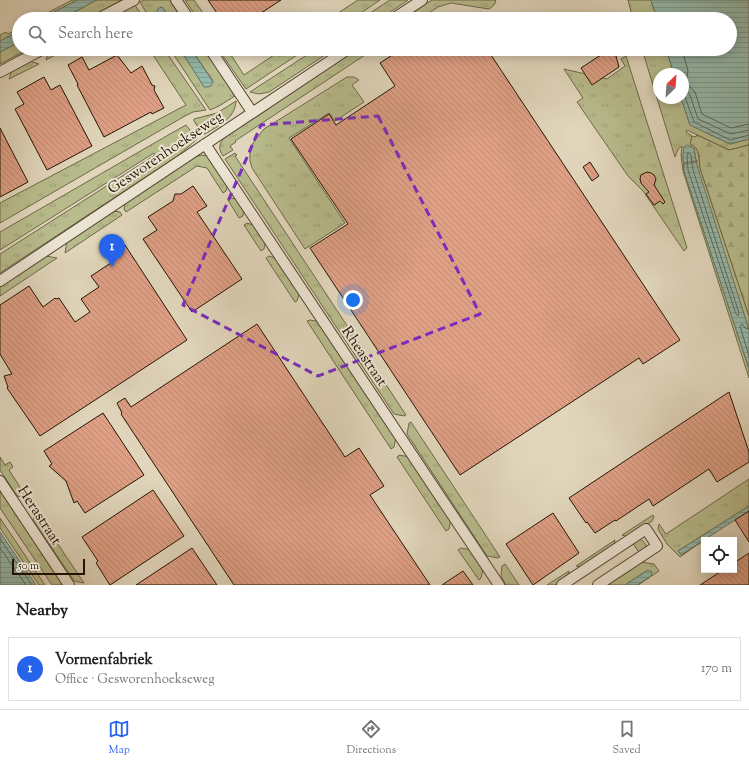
<!DOCTYPE html>
<html lang="en">
<head>
<meta charset="utf-8">
<style>
  :root { --surface:#fff; --page:#f2f2f2; --text:#222; --muted:#767676; --line:#e0e0e0; --accent:#2563eb }
  body { margin:0; font-family:"Sorts Mill Goudy",serif; background:var(--page); color:var(--text) }
  .controls { position:absolute; right:12px; bottom:12px; display:grid; overflow:hidden; border-radius:0px; box-shadow:0 2px 10px #0003 }
  .controls button { width:36px; height:36px; display:grid; place-items:center; padding:0; border:0; border-bottom:1px solid var(--line); background:var(--surface); color:var(--text); font:20px sans-serif }
  .compass { position:absolute; left:653px; top:68px; width:36px; height:36px; border-radius:50%; background:var(--surface); box-shadow:0 2px 10px #0003; rotate:25deg }
  .scale { position:absolute; left:12px; bottom:10px; width:73px; box-sizing:border-box; padding-left:4px; border:2px solid #241401; border-top:0; font-size:11px; line-height:14px; white-space:nowrap; color:#241401; -webkit-text-stroke:3px #ece4d3; paint-order:stroke }
  .you { position:absolute; left:353px; top:300px; width:14px; height:14px; margin:-10px; border:3px solid #fff; border-radius:50%; background:#1a73e8; box-shadow:0 0 0 6px #1a73e833 }
  .badge { display:grid; place-items:center; width:26px; height:26px; border-radius:50%; background:var(--accent); color:#fff; font-size:13px; font-weight:700 }
  .pin { position:absolute; translate:-50% -33px; filter:drop-shadow(0 1px 2px #0008) }
  .pin::after { content:''; position:absolute; top:21px; width:14px; height:12px; background:inherit; clip-path:polygon(0 0,100% 0,50% 100%) }
  .list { margin:0; padding:0; list-style:none }
  h2 { display:flex; justify-content:space-between; align-items:center; height:52px; margin:0; padding:0 16px; font-size:17px }
  h2 small { font-size:13px; font-weight:400; color:var(--muted) }
  .list li { display:grid; grid-template-columns:26px 1fr auto; gap:12px; align-items:center; box-sizing:border-box; height:64px; margin:0 8px 8px; padding:0 8px; border:1px solid var(--line); border-radius:0px }
  .list b { display:block; font-size:15px; white-space:nowrap }
  .list p { margin:0; font-size:13px; white-space:nowrap; color:var(--muted) }
  .list em { font-size:13px; font-style:normal; color:var(--muted) }
  .icon { flex:none; width:22px; height:22px; fill:none; stroke:currentColor; stroke-width:2; stroke-linecap:round; stroke-linejoin:round }
  .map { position:relative; flex:none; width:749px; height:585px; overflow:hidden }
  .search { position:absolute; background:var(--surface); box-shadow:0 2px 10px #0003; left:12px; right:12px; top:12px; height:44px; display:flex; align-items:center; gap:10px; box-sizing:border-box; padding:0 14px; border-radius:22px; color:var(--muted); font-size:15px }
  .sheet { height:124px; background:var(--surface) }
  nav { display:flex; justify-content:space-around; align-items:center; box-sizing:border-box; height:56px; border-top:1px solid var(--line); background:var(--surface); font-size:11px; color:var(--muted) }
  nav a { display:grid; justify-items:center; gap:2px }
  nav .on { color:var(--accent) }
  .map>svg:first-child { display:block }
  .grass { fill:url(#grass-tufts); stroke:#6e6847 }
  .forest { fill:url(#forest-firs); stroke:#6e6847 }
  .water { fill:url(#water-rules); stroke:#687768 }
  .lines { fill:none; stroke-linecap:round; stroke-linejoin:round }
  .shore { stroke:#5c6656; stroke-width:1 }
  .building { fill:url(#building-back-hatch); stroke:#241401 }
  .street-casing { stroke:#534430; stroke-width:12 }
  .street { stroke:#ece4d3; stroke-width:10 }
  .marked { fill:none; stroke:#7b2cbf; stroke-width:3; stroke-dasharray:8 5; stroke-linejoin:round }
  .labels { text-anchor:middle; stroke-width:4; stroke-linejoin:round; paint-order:stroke }
  .street-label { font-size:15px; fill:#241401; stroke:#ece4d3 }
</style>
</head>
<body>
<div class="map">
<svg width="749" height="585" viewBox="0 0 749 585">
  <defs>
    <pattern id="grass-tufts" width="24" height="20" patternUnits="userSpaceOnUse"><rect width="24" height="20" fill="#b8bc8d"/><path d="M3 7l-1-3M5 7V3M7 7l1-3M15 17l-1-3M17 17v-4M19 17l1-3" fill="none" stroke="#9ea178"/></pattern>
    <pattern id="forest-firs" width="22" height="20" patternUnits="userSpaceOnUse"><rect width="22" height="20" fill="#b8bc8d"/><path d="M5 1l3.5 6h-7zM16 11l3.5 6h-7z" fill="#9ea178"/></pattern>
    <pattern id="water-rules" width="6" height="5" patternUnits="userSpaceOnUse"><rect width="6" height="5" fill="#95b9ac"/><path d="M0 2.5h6" fill="none" stroke="#809e92"/></pattern>
    <pattern id="building-back-hatch" width="6" height="6" patternUnits="userSpaceOnUse"><rect width="6" height="6" fill="#dfa086"/><path d="M-1 5l2 2M0 0l6 6M5-1l2 2" fill="none" stroke="#bf8972"/></pattern>
  </defs>
  <rect width="100%" height="100%" fill="#e1d6bc"/>
  <filter id="stains"><feTurbulence type="fractalNoise" baseFrequency=".005" numOctaves="4"/><feColorMatrix values="0 0 0 0 .2 0 0 0 0 .09 0 0 0 0 .02 0 0 0 .5 -.17"/></filter>
  <radialGradient id="worn" r=".72"><stop offset=".6" stop-color="#630" stop-opacity="0"/><stop offset="1" stop-color="#630" stop-opacity=".3"/></radialGradient>
  <!-- grass -->
  <path class="grass" d="M72 0H77L41 19H36Z
    M97 0H122L86 19H61Z
    M144 0H171L185 19H171L162 7 157 13 161 19H150L140 2Z
    M185 0H194L207 19H198Z
    M358 0H380L352 19H329Z
    M390 0H408L380 19H361Z
    M432 0H495L496 1 494 5 489 9 451 3 438 7 420 19H403Z
    M628 0H651L657 19H633Z
    M135 5 144 19H130L128 17 124 19H120L122 12Z
    M19 28V31L0 41V35L6 32 8 34Z
    M19 42V49H29L0 64V52Z
    M51 49H66L46 60 49 51Z
    M149 49H164L206 110 193 112 185 116 0 223V203L186 105Z
    M170 49H180L204 86 213 81 191 49H205L235 96 219 106 210 110Z
    M218 49H227L244 75 283 49H306L246 89Z
    M316 49H334L269 92 259 94 250 92Z
    M358 49H374L235 141 236 142 230 146 233 150 223 156C218 149 219 143 225 137Z
    M642 49H666L674 74H659V98H681L690 125 730 144 749 139V145L729 150 687 130 686 132 692 136 691 144C700 147 699 159 700 168L749 316V330L697 169 696 162 698 161H696L694 148 683 155 684 171 749 369V378L683 171 681 155 682 146 678 149 675 157Z
    M626 56 687 248 684 251 643 191 628 176 577 102 583 98 564 69 607 79 625 66 621 59Z
    M29 61 39 64 9 79 12 70Z
    M347 77H354L359 80 352 85 364 102 335 121 329 113 289 138 345 223 305 249 252 168 250 161V151L253 143 264 129Z
    M236 101C235 119 218 126 205 134L202 133 194 121V119L217 113Z
    M186 125 197 139 179 155 0 273V254L155 155 154 153 0 250V232L170 134Z
    M235 153 237 155 235 156 406 415 404 416 394 414 225 159Z
    M202 155 208 156 228 183 226 191 223 193 207 168 197 166 126 212 124 209 125 203 194 157Z
    M231 198 240 200 244 206 243 216 239 218 228 200Z
    M113 211 120 212 122 215 65 253 67 241Z
    M247 223 256 226 266 240 264 249 261 251 244 225Z
    M46 256 57 258 0 296V285Z
    M269 256 278 259 300 291 297 301 295 302 266 258Z
    M310 320 320 322 396 437 394 447 391 449 307 321Z
    M411 422 500 557 498 558 487 556 407 434 409 423Z
    M399 455 410 457 451 519 449 529 446 531 397 457Z
    M0 457 5 465 10 462 13 467 9 470 27 498 17 496 0 470Z
    M749 479V506L678 551 682 555 704 540 680 557 667 544 658 529 659 524 666 534Z
    M0 489 64 585H52L0 508Z
    M35 510 84 583 74 581 33 520Z
    M653 515 654 517 652 521 628 537 622 535Z
    M0 518 45 585H39L0 528Z
    M638 539 642 540 646 545 645 550 640 554 632 542Z
    M615 540 614 545 581 567 576 566Z
    M461 548 471 550 483 569 481 578 479 580 458 550Z
    M641 562 654 564 659 571 638 585 651 576 648 570 625 585H606Z
    M505 564 519 585H506L501 576 502 566Z
    M569 571 568 576 555 585H547Z"/>
  <!-- forest -->
  <path class="forest" d="M697 135 729 150 749 145V316L700 168C699 159 700 147 690 144L692 136 695 137Z"/>
  <!-- water -->
  <path class="water" d="M77 0H97L61 19H41Z
    M651 0H749V139L730 144 690 125 681 98H683V74H674L666 49H730V19H657Z
    M162 7 171 19H161L157 13V10L159 8Z
    M19 31V42L0 52V41Z
    M180 49H191L213 82 211 86 208 87H204Z
    M687 145 694 148 696 161 683 163V155L684 147Z
    M696 162 749 330V369L684 171V164Z
    M749 506V511L681 555 678 551Z
    M0 532 36 585H0Z
    M648 570 652 572 651 576 637 585H625Z"/>
  <g class="lines">
    <!-- shore -->
    <path class="shore" d="M682 49 688 71 686 83 695 92 702 114 731 128 749 124
      M683 89 690 95 698 119 731 134 749 130
      M683 95 685 97 694 122 730 140 749 135
      M688 153 691 155 693 170 739 313 738 316 736 314 688 170 687 156Z
      M749 329 745 328 742 324 740 326 749 356
      M0 539 32 585
      M0 548 26 585"/>
  </g>
  <!-- building -->
  <path class="building" d="M208 0H281L252 19H221Z
    M402 49H487L680 340 643 364 639 358 460 475 310 248 348 224 291 139 329 114 336 125 395 86 380 63 394 54 395 50 399 51Z
    M610 49H614L619 67 592 85 581 68Z
    M117 55 131 73 142 66 152 85 155 86 154 90 164 108 152 114 151 112 104 137 77 85 78 84 68 65 82 57 89 70Z
    M44 77 51 90 60 85 92 146 47 170 15 109 24 104 17 92Z
    M0 128 28 182 0 197Z
    M590 162 599 176 592 181 583 167Z
    M647 172 651 173 654 175 656 179 654 185 665 202 663 204 660 201 654 205 646 194 649 192 641 183 640 179 641 175Z
    M193 186 207 206 197 212 242 279 192 312 143 239 157 230 148 217 173 201 175 194H181Z
    M125 245 187 340 40 436 7 388 8 387 4 376 12 374 0 354V305L29 286 43 307 55 298 56 299 59 298 75 322 90 312 81 299 99 287 91 276 114 261 112 253 122 249Z
    M257 324 345 457 359 448 384 486 370 495 430 585H234L121 414 122 413 117 403 125 398 131 407Z
    M729 392 749 452V462L717 482 709 469 653 506 649 499 616 521 615 520 595 533 587 522 586 523 569 498Z
    M103 413 144 475 85 513 77 501 74 503 66 481 49 466 52 464 44 451Z
    M153 490 184 536 110 585 96 563 98 561 82 537Z
    M749 511V542L735 520Z
    M553 513 579 553 533 585 506 544Z
    M192 548 217 585H136Z
    M749 553V585H700L723 570H734V563Z
    M463 571 473 585H442Z"/>
  <g class="lines">
    <!-- street casing -->
    <g class="street-casing">
      <path id="street" d="M176 0 189 19
        M98 19 134 0
        M393 19 422 0
        M210 49 252 112
        M0 72 43 49
        M205 144 499 585
        M0 281 348 49
        M0 481 69 585
        M562 585 646 529 657 546 598 585"/>
    </g>
    <!-- street -->
    <use href="#street" class="street"/>
  </g>
  <!-- marked area -->
  <path class="marked" d="M378 116 480 314 318 376 183 305 261 125Z"/>
  <g class="labels">
    <!-- street labels -->
    <g class="street-label">
      <text transform="translate(165 152) rotate(-34)" y="5">Gesworenhoekseweg</text>
      <text transform="translate(365 356) rotate(56)" y="5">Rheastraat</text>
      <text transform="translate(40 515) rotate(57)" y="5">Herastraat</text>
    </g>
  </g>
  <rect width="100%" height="100%" filter="url(#stains)"/>
  <rect width="100%" height="100%" fill="url(#worn)"/>
</svg>
<div class="controls">
<button><svg class="icon" aria-label="locate" viewBox="0 0 24 24"><circle cx="12" cy="12" r="6"/><path d="M12 2v4M12 18v4M2 12h4M18 12h4"/></svg></button>
</div>
<svg class="compass" viewBox="-18 -18 36 36"><path d="M0-13l5 13h-10z" fill="#e53935"/><path d="M0 13l5-13h-10z" fill="#767676"/></svg>
<div class="scale">50 m</div>
<div class="you"></div>
<div class="pin badge" style="left:112px;top:267px">1</div>
<div class="search"><svg class="icon" aria-label="search" viewBox="0 0 24 24"><circle cx="10" cy="10" r="6"/><path d="M15 15l6 6"/></svg>Search here</div>
</div>
<section class="sheet">
<h2>Nearby<small></small></h2>
<ul class="list">
<li><span class="badge">1</span><div><b>Vormenfabriek</b><p>Office · Gesworenhoekseweg</p></div><em>170 m</em></li>
</ul>
</section>
<nav>
<a class="on"><svg class="icon" aria-label="map" viewBox="0 0 24 24"><path d="M3 6l6-2 6 2 6-2v14l-6 2-6-2-6 2zM9 4v14M15 6v14"/></svg>Map</a>
<a><svg class="icon" aria-label="directions" viewBox="0 0 24 24"><path d="M12 3l9 9-9 9-9-9zM9 14v-3h6M13 9l2 2-2 2"/></svg>Directions</a>
<a><svg class="icon" aria-label="saved" viewBox="0 0 24 24"><path d="M7 4h10v16l-5-4-5 4z"/></svg>Saved</a>
</nav>
</body>
</html>
